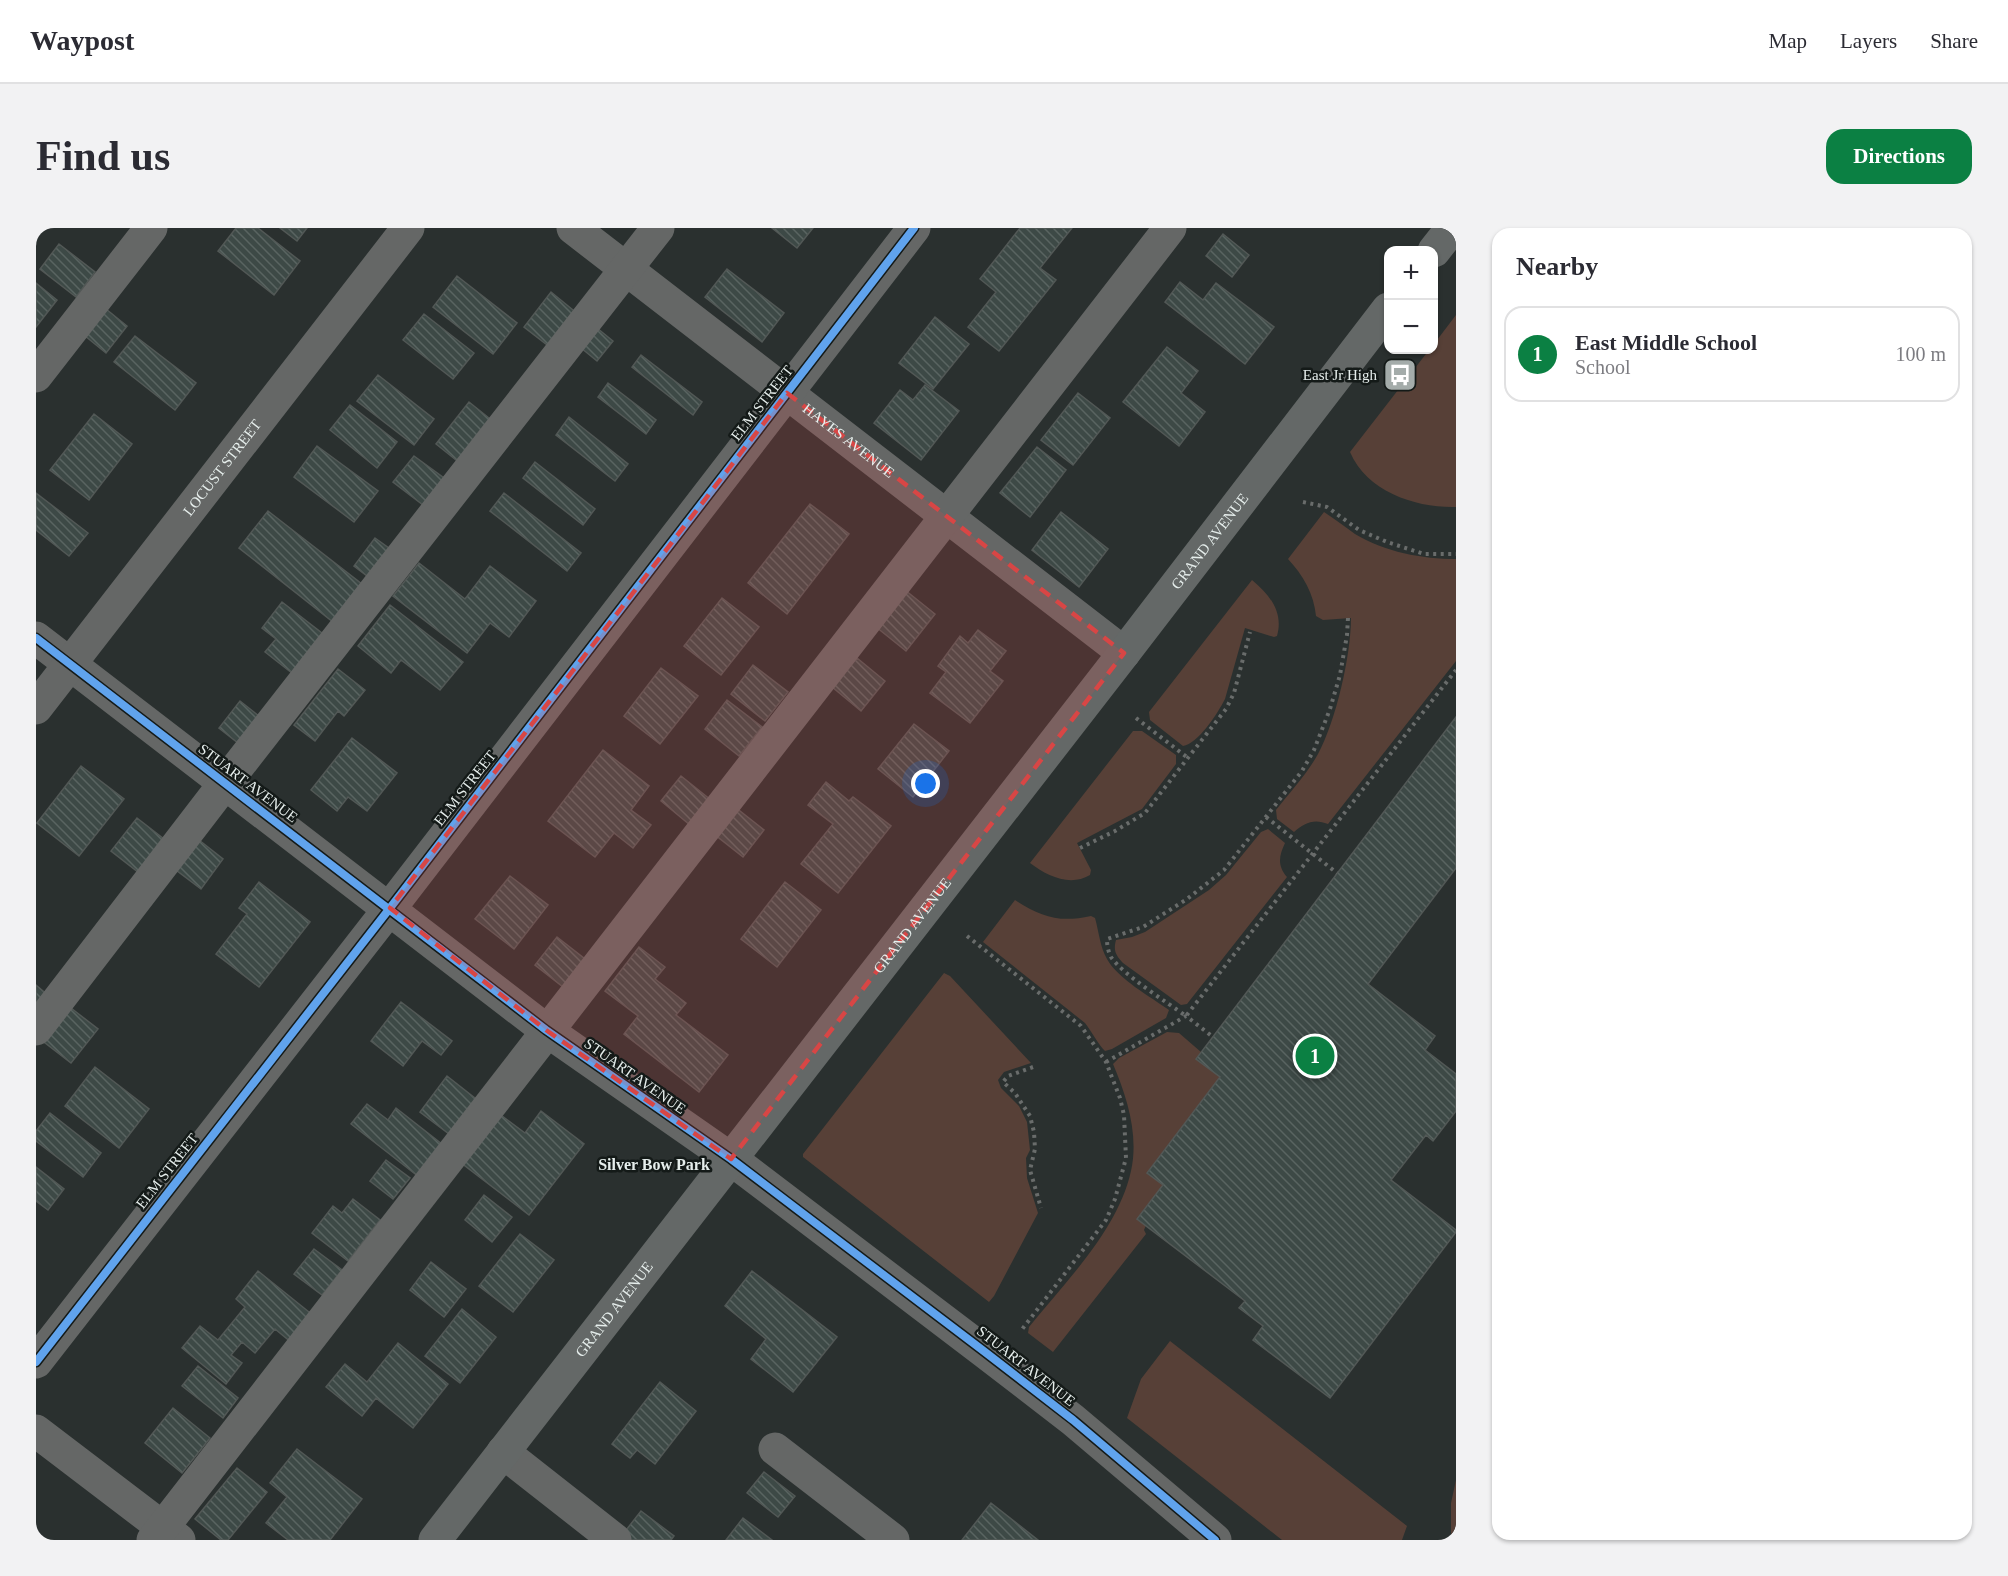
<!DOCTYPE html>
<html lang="en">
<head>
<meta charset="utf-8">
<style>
  :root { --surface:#fff; --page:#f2f2f3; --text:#2b2b33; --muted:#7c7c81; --line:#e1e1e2; --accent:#0b8043 }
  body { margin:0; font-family:Georgia,serif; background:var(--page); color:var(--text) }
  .controls { position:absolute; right:18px; top:18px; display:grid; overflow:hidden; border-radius:12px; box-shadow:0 2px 4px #0004 }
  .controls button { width:54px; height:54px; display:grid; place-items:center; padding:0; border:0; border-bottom:2px solid var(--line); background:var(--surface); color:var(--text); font:30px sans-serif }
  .you { position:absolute; left:890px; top:556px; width:21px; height:21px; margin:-15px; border:4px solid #fff; border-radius:50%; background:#1a73e8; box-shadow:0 0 0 9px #1a73e833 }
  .badge { display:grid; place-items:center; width:39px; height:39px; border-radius:50%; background:var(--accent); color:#fff; font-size:20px; font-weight:700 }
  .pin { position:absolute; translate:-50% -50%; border:3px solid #fff; box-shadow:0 2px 6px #0006 }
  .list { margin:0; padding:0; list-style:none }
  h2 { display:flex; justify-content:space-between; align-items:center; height:78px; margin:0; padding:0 24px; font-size:26px }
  h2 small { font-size:20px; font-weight:400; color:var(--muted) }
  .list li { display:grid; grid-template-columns:39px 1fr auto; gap:18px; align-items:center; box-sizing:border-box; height:96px; margin:0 12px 12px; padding:0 12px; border:2px solid var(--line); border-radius:18px }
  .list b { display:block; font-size:22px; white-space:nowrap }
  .list p { margin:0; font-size:20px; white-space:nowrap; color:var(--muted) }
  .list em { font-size:20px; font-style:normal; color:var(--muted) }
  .map { position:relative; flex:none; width:1420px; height:1312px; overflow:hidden; border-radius:18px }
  header { display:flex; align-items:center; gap:36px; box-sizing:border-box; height:84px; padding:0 30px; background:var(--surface); border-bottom:2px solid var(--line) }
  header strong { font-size:28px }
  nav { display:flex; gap:33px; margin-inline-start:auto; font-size:21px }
  .intro { display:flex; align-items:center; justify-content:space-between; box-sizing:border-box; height:144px; padding:0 36px }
  h1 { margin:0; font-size:42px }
  .button { padding:15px 27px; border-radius:18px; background:var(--accent); color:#fff; font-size:21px; font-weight:700 }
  main { display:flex; gap:36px; padding:0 36px }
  aside { flex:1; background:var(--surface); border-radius:18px; box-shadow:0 2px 4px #0004 }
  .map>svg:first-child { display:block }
  .green { fill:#574037 }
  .building { fill:url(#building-back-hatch); stroke:#525856; stroke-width:1.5 }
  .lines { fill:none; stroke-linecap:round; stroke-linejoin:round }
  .path { stroke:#696c6b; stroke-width:4; stroke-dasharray:3 4.5; stroke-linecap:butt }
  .minor { stroke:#656766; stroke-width:33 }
  .major { stroke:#646867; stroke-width:33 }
  .cycleway-casing { stroke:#141a18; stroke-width:11 }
  .cycleway { stroke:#60a3ed; stroke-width:8 }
  .marked { fill:#d84645; fill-opacity:0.2; stroke:#d84645; stroke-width:4.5; stroke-dasharray:12 8; stroke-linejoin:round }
  .labels { text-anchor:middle; stroke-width:5; stroke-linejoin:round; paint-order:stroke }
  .poi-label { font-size:15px; fill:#e6eeec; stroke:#141a18; text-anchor:end }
  .street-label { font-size:15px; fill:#e6eeec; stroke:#141a18 }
  .neighbourhood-label { font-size:16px; font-weight:bold; fill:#e6eeec; stroke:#141a18 }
</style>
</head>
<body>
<header>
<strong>Waypost</strong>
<nav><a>Map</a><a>Layers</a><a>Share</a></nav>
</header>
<div class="intro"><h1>Find us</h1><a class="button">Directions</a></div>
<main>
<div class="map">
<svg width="1420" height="1312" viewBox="0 0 1420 1312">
  <defs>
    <pattern id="building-back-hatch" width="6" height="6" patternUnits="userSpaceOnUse" patternTransform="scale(1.5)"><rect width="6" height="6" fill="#3d4946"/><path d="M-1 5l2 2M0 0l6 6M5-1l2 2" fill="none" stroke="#596461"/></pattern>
  </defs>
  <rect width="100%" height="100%" fill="#2a302f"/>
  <!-- green -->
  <path class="green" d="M1420 87V279C1380 280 1331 264 1314 224L1393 122H1398V116Z
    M1288 284C1299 291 1309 299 1319 306 1349 324 1386 331 1420 331V433L1292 596C1278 590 1268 595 1258 604L1241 591 1240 582C1254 564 1271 546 1282 526 1300 493 1315 427 1315 390L1287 392 1280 388C1278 366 1267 347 1252 331Z
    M1216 352C1233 366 1248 384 1241 408L1238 409 1209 400 1189 471C1182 485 1162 516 1147 518L1114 492 1113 484Z
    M1097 503H1106L1140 527V536L1106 581 1041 615 1055 642 1054 647C1034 659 1011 648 994 635Z
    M1232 601 1249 615C1243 628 1241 637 1251 649L1151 776 1145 777 1087 735C1080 727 1077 723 1080 712L1096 709 1109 704 1173 662 1190 647 1225 604Z
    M979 672C1006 689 1023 695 1055 688L1059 690C1063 704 1064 719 1071 731 1082 751 1115 769 1133 782L1130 790 1076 821 1069 823C1062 816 1056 804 1049 795L947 714Z
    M908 745 914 748 995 835 968 844 962 852 965 860 983 878 991 894 994 922 990 930 991 950 1002 985 958 1068 953 1074 767 929V926Z
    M1131 804 1143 805 1165 824 1160 831 1184 849 1111 945 1127 957 1108 1002 1110 1006 1017 1124 992 1105 993 1099C1030 1053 1082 1002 1095 943 1103 907 1091 869 1077 836L1083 830Z
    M1134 1113 1371 1298 1366 1312H1246L1091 1190 1105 1151Z
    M1420 1252V1312H1415V1275Z"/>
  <!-- building -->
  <path class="building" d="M200 0H222L264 33 238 67 182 23Z
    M244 0H271L261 13Z
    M736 0H777L761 20Z
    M984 0H1036L1004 40 1020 52 963 123 932 99 960 64 944 51Z
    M1187 6 1213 27 1196 49 1170 28Z
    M23 16 59 44 40 69 4 41Z
    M691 41 748 85 726 114 669 69Z
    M421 48 481 95 457 126 397 79Z
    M1144 54 1167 72 1180 55 1238 99 1209 136 1129 74Z
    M0 55 21 72 0 99Z
    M515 64 542 86 515 120 488 99Z
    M70 81 91 98 70 125 49 108Z
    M388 86 438 125 417 151 367 112Z
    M899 89 933 116 897 161 863 135Z
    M561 100 577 113 561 133 545 120Z
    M99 108 160 155 139 182 78 134Z
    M1131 119 1162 143 1145 165 1169 184 1143 218 1087 174Z
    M605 127 666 174 657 187 596 139Z
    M342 147 398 191 378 217 321 173Z
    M572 155 620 192 610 206 562 169Z
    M889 157 923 183 885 232 838 195 864 162 877 172Z
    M1042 165 1074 190 1037 237 1005 212Z
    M433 174 458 194 425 236 400 216Z
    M314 177 361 214 341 240 294 202Z
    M58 186 96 216 53 272 14 242Z
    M533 189 592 236 579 253 520 207Z
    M281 218 342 263 318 294 258 249Z
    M1001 219 1030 242 994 289 964 265Z
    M378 228 408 250 387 277 357 254Z
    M499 234 559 281 547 297 487 250Z
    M0 265 52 305 33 328 0 302Z
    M468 265 545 325 531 343 454 283Z
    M774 276 813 306 751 386 712 355Z
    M232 283 331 360 302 398 203 320Z
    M1025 284 1072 321 1043 359 996 322Z
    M339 310 357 323 335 351 318 338Z
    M383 335 429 371 454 338 500 373 473 409 454 395 431 425 357 368Z
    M869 362 899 386 870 423 840 399Z
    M686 370 723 399 685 447 648 418Z
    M246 374 291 409 261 449 229 424 240 411 226 400Z
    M354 377 427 434 404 462 365 432 355 445 322 418Z
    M942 402 970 423 954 443 967 453 934 495 894 465 910 444 902 438 924 408 932 415Z
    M821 430 849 453 825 483 796 459Z
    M717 437 752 464 729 493 695 466Z
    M625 440 662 468 624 516 588 488Z
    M302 441 329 462 308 488 302 483 279 513 258 497Z
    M691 472 726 499 703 528 669 501Z
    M204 473 228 492 207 519 183 500Z
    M1420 489V640L1332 756 1399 808 1389 822 1420 846V883L1397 913 1390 907 1355 952 1420 1002V1004L1294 1170 1217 1112 1227 1098 1203 1080 1209 1073 1101 991 1127 957 1111 945 1184 849 1160 831Z
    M878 496 913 523 877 569 842 541Z
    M316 510 361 545 331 583 312 569 301 583 275 562Z
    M567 522 613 558 595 582 615 597 597 620 578 605 559 629 512 593Z
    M45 538 88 571 43 628 1 595Z
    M645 548 675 572 654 597 625 573Z
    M790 554 813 573 817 569 855 598 802 665 765 636 797 596 772 577Z
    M699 579 728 602 707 629 678 606Z
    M101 590 133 615 107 648 75 623Z
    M163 612 187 631 165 661 140 642Z
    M474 648 512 677 478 721 439 691Z
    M223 654 274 694 223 759 180 726 211 686 203 680Z
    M749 654 785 682 741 739 705 711Z
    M521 709 549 731 527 759 499 737Z
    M603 719 629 739 619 751 650 775 640 787 692 827 663 864 588 806 602 788 569 763Z
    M0 757 13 768 0 785Z
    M365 774 416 813 405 827 386 813 367 838 335 813Z
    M35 780 62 801 35 835 8 814Z
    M59 839 113 881 83 920 29 878Z
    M411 848 440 871 413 906 384 884Z
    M331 876 352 892 360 880 407 917 383 949 315 896Z
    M505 883 548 916 493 987 424 934 462 885 489 905Z
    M14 885 65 925 47 949 0 913V903Z
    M350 932 374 950 357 971 334 953Z
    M0 939 28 961 12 982 0 973Z
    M448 967 476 989 456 1014 429 992Z
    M317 971 344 992 312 1033 276 1005 297 978 306 985Z
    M484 1006 518 1032 477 1084 443 1058Z
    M278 1021 306 1042 286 1067 258 1046Z
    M395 1034 430 1061 408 1089 374 1062Z
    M222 1043 278 1088 256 1115 239 1101 219 1125 206 1114 195 1127 206 1135 190 1156 146 1120 164 1098 182 1112 209 1079 200 1071Z
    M716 1043 801 1109 757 1164 715 1131 730 1111 689 1078Z
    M426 1081 460 1109 424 1155 389 1128Z
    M362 1115 412 1156 377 1200 340 1170 326 1188 290 1159 309 1136 331 1154Z
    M162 1138 202 1170 187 1190 146 1158Z
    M624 1154 660 1183 619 1236 601 1222 594 1230 576 1216Z
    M137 1180 174 1210 146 1245 109 1215Z
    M261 1221 326 1271 294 1312H252L230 1295 251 1269 234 1255Z
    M201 1240 231 1264 192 1312H185L159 1291Z
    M728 1244 759 1268 742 1289 711 1265Z
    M955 1275 1002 1312H926Z
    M605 1283 638 1308 635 1312H595L587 1306Z
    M707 1290 736 1312H690Z"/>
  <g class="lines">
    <!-- path -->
    <path class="path" d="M1267 274 1291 279 1323 302 1351 314 1388 326H1420
      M1312 390 1311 407 1304 447 1294 481 1278 522 1266 543 1188 642 1151 671 1107 699 1071 711C1071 717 1072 723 1075 729 1086 746 1132 775 1150 788L1420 442
      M1100 490 1152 530
      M1230 589 1301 645
      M1044 620 1079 603 1109 585 1190 481 1198 465 1214 404
      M931 708 1045 798 1070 834 1084 870 1088 887 1090 930 1079 971 1070 992 984 1104
      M1070 834 1150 788 1177 809
      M997 839 972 848 967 854 979 865 994 888 998 904 999 921 994 942 1005 980"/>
    <!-- minor -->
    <g class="minor">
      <path id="s1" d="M537 0 1088 425"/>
      <path d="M0 148 115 0"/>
      <path d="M0 410 510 802 695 931 949 1124 1037 1192 1179 1312"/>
      <path id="s2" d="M0 480 372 0"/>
      <path d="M0 801 189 555 622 0"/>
      <path d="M0 1134 354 680 878 0"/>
      <path d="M0 1203 143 1312"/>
      <path d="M739 1221 857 1312"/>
      <path d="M467 1224 579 1312"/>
      <path d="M117 1312 1134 0"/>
    </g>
    <!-- major -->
    <g class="major">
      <path d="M1398 23 1416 0"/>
      <path id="s3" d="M399 1312 1088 425 1352 81"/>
    </g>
    <!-- cycleway casing -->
    <g class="cycleway-casing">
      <path id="cycleway" d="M0 410 510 802 695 931 949 1124 1037 1192 1179 1312
        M0 1134 354 680 878 0"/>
    </g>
    <!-- cycleway -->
    <use href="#cycleway" class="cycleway"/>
  </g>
  <!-- marked area -->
  <path class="marked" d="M751 165 1088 425 695 931 510 802 354 680Z"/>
  <!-- icons -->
  <defs>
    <g id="bus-square" transform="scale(1.725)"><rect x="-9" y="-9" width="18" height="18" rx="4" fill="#a4acaa" stroke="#141a18"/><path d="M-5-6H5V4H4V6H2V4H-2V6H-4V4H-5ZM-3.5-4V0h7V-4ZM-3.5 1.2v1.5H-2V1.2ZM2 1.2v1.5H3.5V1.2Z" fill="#fff"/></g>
  </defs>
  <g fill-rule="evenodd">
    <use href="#bus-square" x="1364" y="147"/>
  </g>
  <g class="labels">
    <!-- poi labels -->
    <g class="poi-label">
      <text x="1341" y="152">East Jr High</text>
    </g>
    <!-- street labels -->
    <g class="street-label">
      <text transform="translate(726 175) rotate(-52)" y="5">ELM STREET</text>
      <text dy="5" stroke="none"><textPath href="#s1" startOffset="348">HAYES AVENUE</textPath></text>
      <text dy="5" stroke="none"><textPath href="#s2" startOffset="304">LOCUST STREET</textPath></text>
      <text dy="5" stroke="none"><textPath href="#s3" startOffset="1264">GRAND AVENUE</textPath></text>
      <text transform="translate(212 555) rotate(37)" y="5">STUART AVENUE</text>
      <text transform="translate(429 560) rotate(-52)" y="5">ELM STREET</text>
      <text dy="5" stroke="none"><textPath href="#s3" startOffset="778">GRAND AVENUE</textPath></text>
      <text transform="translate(599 848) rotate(35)" y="5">STUART AVENUE</text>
      <text transform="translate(131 943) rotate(-52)" y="5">ELM STREET</text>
      <text dy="5" stroke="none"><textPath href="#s3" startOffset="292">GRAND AVENUE</textPath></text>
      <text transform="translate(990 1138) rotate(38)" y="5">STUART AVENUE</text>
    </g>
    <!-- neighbourhood labels -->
    <g class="neighbourhood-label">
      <text x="618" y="942">Silver Bow Park</text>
    </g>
  </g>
</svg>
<div class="controls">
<button>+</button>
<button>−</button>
</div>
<div class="you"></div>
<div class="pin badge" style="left:1279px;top:828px">1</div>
</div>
<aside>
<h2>Nearby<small></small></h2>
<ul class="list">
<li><span class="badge">1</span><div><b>East Middle School</b><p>School</p></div><em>100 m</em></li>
</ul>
</aside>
</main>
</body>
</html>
